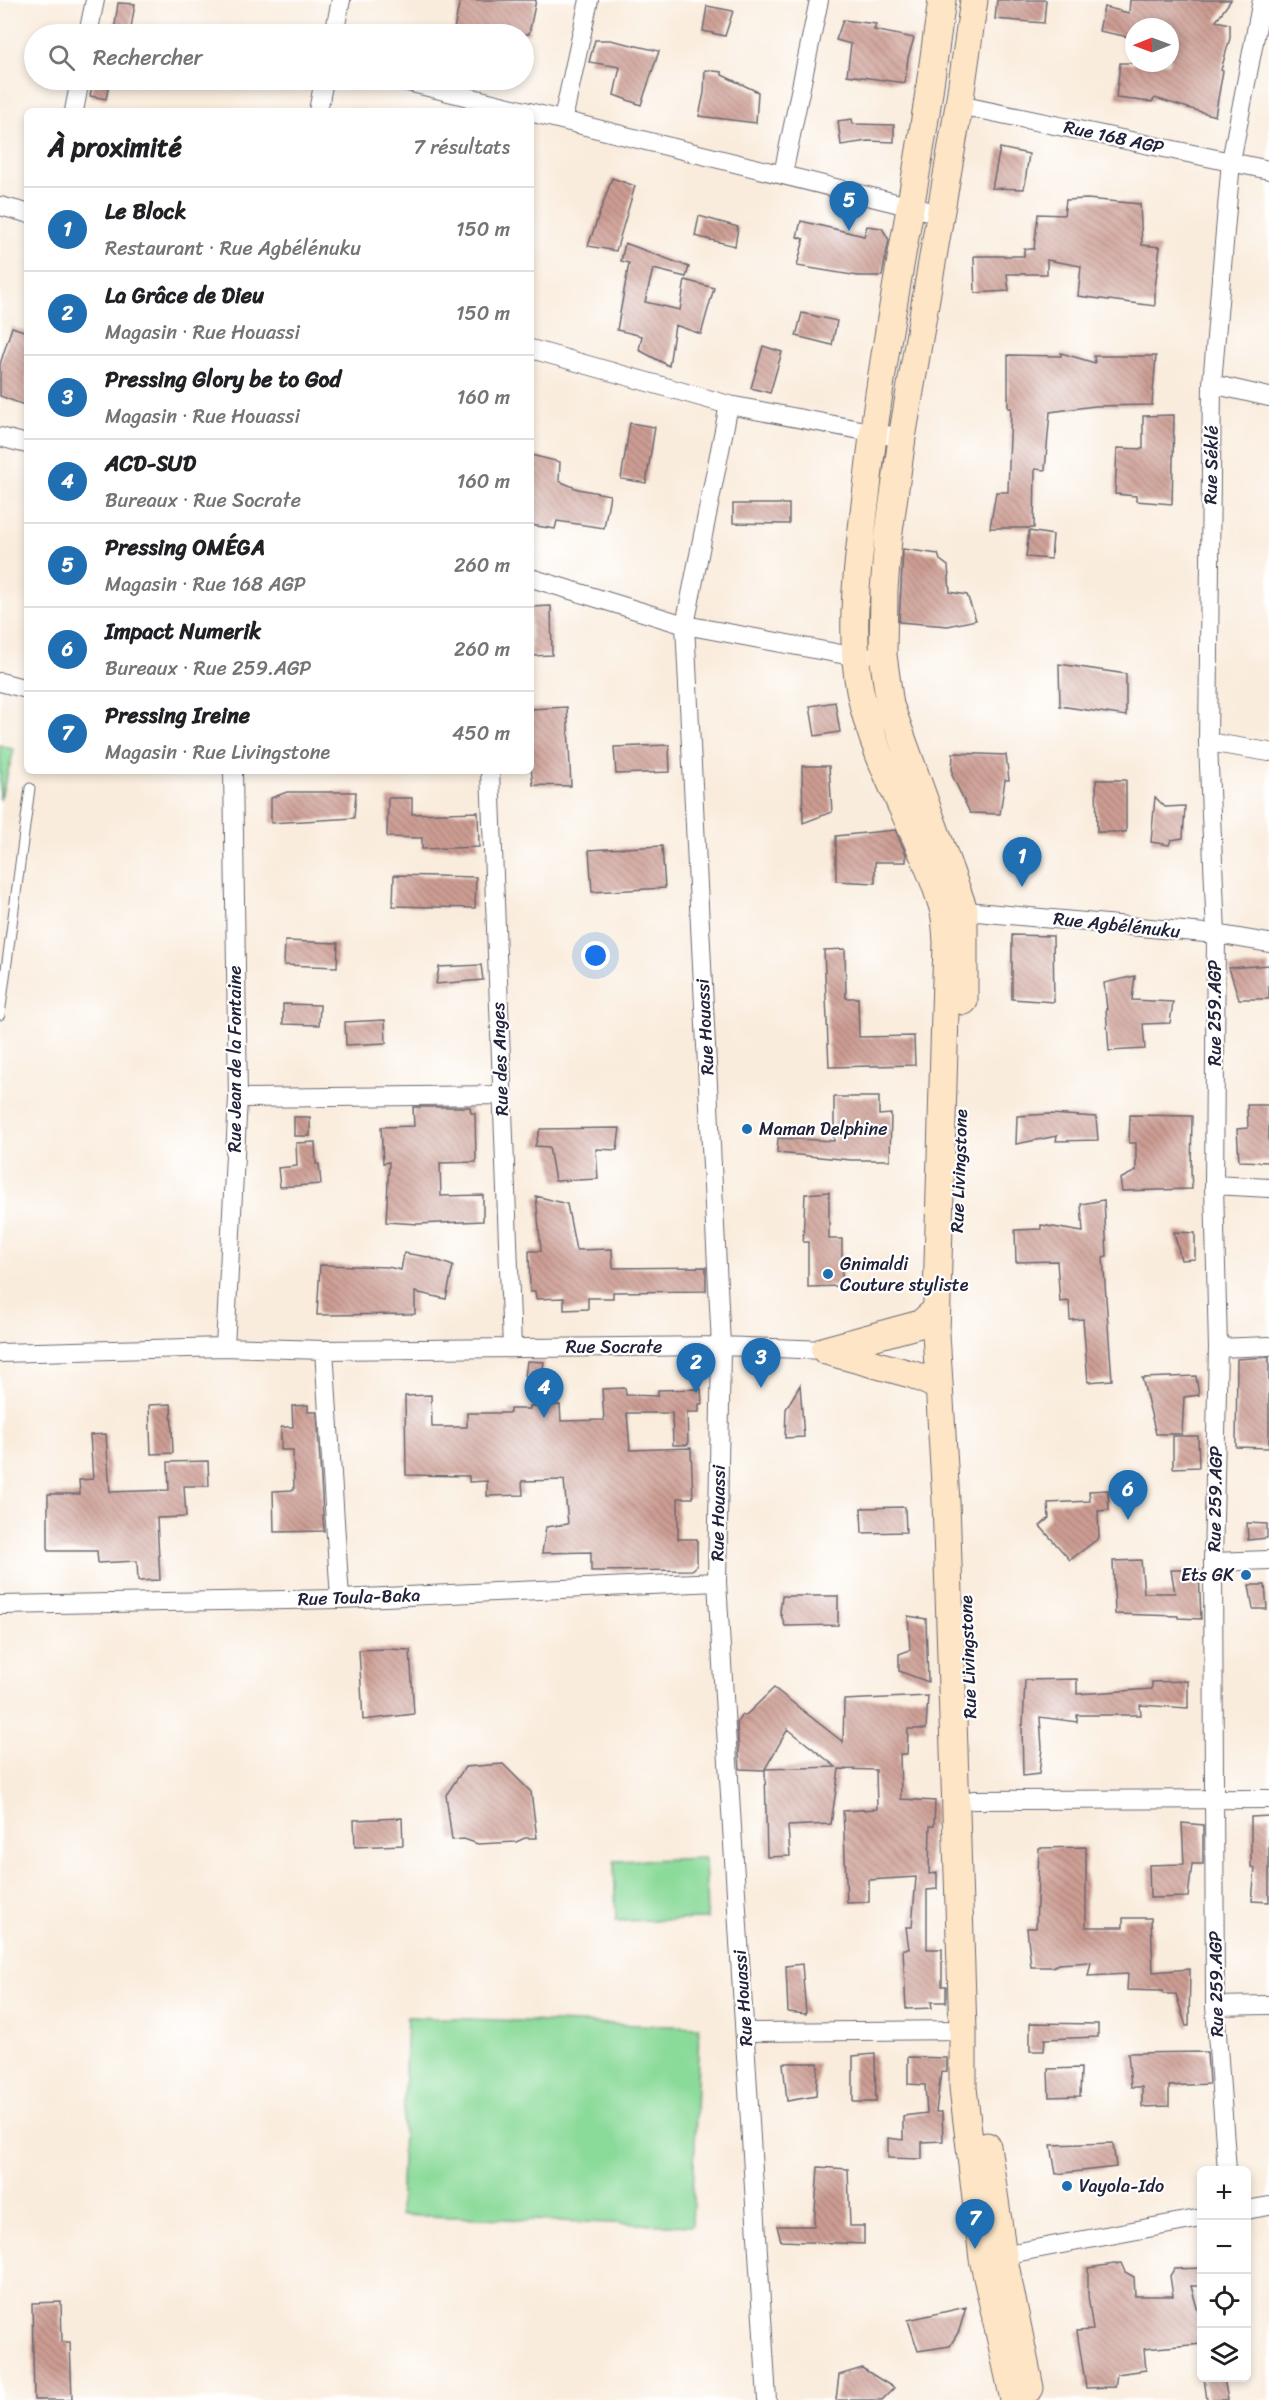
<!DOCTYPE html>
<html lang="fr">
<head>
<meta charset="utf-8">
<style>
  :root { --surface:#fff; --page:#f6f6f6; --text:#202124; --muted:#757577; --line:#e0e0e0; --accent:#1f6fb2 }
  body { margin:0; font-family:Sriracha,sans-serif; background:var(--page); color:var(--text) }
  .controls { position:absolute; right:18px; bottom:18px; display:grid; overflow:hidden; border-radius:9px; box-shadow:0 3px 9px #0003 }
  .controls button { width:54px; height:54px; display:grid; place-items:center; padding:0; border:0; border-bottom:2px solid var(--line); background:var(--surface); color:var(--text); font:30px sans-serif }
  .compass { position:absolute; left:1125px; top:18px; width:54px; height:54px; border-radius:50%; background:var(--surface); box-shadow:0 3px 9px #0003; rotate:269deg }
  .you { position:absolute; left:596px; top:956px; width:21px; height:21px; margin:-15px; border:4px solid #fff; border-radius:50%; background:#1a73e8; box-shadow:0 0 0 9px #1a73e833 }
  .badge { display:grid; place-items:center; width:39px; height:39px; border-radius:50%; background:var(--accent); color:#fff; font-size:20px; font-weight:700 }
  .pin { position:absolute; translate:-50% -50px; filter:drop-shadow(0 2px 3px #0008) }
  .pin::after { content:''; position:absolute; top:32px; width:21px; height:18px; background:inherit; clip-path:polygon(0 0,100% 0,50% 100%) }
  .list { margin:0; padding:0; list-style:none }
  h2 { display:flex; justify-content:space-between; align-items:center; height:78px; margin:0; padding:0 24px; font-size:26px }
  h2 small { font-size:20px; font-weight:400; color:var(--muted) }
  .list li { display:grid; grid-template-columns:39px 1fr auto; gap:18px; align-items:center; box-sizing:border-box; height:84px; padding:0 24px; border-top:2px solid var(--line) }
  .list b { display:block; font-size:22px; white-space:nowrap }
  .list p { margin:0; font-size:20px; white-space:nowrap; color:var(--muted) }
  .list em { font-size:20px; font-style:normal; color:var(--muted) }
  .icon { flex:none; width:33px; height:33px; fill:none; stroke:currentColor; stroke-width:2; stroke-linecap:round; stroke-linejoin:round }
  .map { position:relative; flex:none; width:1269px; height:2400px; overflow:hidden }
  .search { position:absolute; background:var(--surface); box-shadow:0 3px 9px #0003; left:24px; top:24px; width:510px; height:66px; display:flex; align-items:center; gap:15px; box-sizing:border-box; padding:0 21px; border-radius:33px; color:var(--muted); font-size:22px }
  .panel { position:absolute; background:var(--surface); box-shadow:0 3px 9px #0003; left:24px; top:108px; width:510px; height:666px; border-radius:9px }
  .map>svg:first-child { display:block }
  .garden { fill:#8ada99; stroke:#567e6a; stroke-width:1.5 }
  .building { fill:url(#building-back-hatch); fill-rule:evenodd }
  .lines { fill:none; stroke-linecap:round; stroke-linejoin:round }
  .lane-casing { stroke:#6d6973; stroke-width:11 }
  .street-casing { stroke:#6d6973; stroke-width:20 }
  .secondary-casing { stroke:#6d6973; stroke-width:29 }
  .lane { stroke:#fff; stroke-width:9 }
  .street { stroke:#fff; stroke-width:18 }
  .secondary { stroke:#fde5c5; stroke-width:27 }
  .poi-dot { fill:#1f6fb2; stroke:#fff; stroke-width:2 }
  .labels { text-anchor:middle; stroke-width:4.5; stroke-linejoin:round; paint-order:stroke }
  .street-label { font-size:18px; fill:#22223b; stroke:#fff }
  .poi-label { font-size:18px; fill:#22223b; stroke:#fff; text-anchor:start }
</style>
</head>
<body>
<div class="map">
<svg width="1269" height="2400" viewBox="0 0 1269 2400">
  <defs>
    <pattern id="building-back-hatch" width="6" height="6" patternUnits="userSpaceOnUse" patternTransform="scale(1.5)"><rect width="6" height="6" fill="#cd9d93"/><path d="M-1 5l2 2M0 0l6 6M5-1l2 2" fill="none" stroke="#a68079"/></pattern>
  </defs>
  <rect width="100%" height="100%" fill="#fff"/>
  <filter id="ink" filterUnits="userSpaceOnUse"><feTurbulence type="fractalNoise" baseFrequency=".0167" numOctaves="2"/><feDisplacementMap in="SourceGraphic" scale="12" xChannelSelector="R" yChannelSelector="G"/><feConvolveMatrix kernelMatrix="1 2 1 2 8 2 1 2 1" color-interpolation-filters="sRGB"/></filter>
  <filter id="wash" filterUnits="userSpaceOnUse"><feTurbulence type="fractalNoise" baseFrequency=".008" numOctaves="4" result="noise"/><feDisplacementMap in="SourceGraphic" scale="24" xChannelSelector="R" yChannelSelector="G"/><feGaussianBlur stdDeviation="1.35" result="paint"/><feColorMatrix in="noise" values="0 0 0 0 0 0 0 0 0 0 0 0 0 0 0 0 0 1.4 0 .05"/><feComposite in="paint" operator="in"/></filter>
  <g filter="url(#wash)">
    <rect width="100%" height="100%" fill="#f9ecdc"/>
    <!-- garden -->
    <path class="garden" d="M0 745 14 750 0 800Z
      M705 1858 707 1919 616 1921 614 1861Z
      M407 2017 699 2027 692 2226 400 2215Z"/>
    <g id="blocks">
      <!-- building -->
      <path class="building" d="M460 0H536L529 34H453Z
        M997 0H1046L1044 23 995 19Z
        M1130 0H1231L1216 21 1230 24V38L1221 70 1223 71 1215 116 1155 98 1152 102 1116 98 1120 63H1170V27H1134V38L1099 31 1104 7 1129 13Z
        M118 3 135 4 130 34 114 32Z
        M707 6 733 11 725 36 703 31Z
        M843 20 876 24 874 30 914 38 908 58 905 83 847 75 851 44 836 40Z
        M595 40H610L659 51 641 105 614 95 620 67 589 62Z
        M705 70 722 72V75L758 92 756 123 699 116 704 93Z
        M93 80H110L106 99 90 96Z
        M852 119 853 124 894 125V142L868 141 841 145 838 121Z
        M1000 148 1029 154 1024 189 992 188Z
        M612 178 635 186 616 251 588 246Z
        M1087 199 1140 204 1142 245 1160 247 1155 288V306L1078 296 1081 266 1047 260V274H1007L1009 291 975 293 974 256H1024V249H1034L1038 214 1064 215 1066 200Z
        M699 216 738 227 735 246 695 236Z
        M801 221 864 236 867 226 882 228 889 240 882 276H858L797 266 804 239 797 237Z
        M625 243 689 267 686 277 653 269 645 302 680 310 685 280 714 288 701 334 675 325 669 366 639 350 642 336 617 330 629 263 621 261Z
        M802 313 837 321 832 345 796 336Z
        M12 327 27 332V406L0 396V364Z
        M763 346 782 352 770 393 751 388Z
        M1061 353 1095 363 1094 356H1156L1152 405 1095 406 1050 412 1045 470 1035 469 1034 528H990L996 492H1008L1011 408H1008V355L1061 356Z
        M1174 415 1172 504 1136 501V496L1115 494 1117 448 1143 449V416Z
        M630 423 655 427 646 483 621 479Z
        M531 455 560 462 559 481 578 489 610 495 604 528 557 521 555 529 531 525Z
        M733 504H789V524L733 523Z
        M1029 531 1053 535 1051 559 1026 557Z
        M903 549 938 554 940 560 948 566 950 592 967 595 976 620 948 626 899 622Z
        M551 606 552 655 531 656V607Z
        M1059 664 1126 674V716L1060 706Z
        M835 702 840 732 815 736 810 706Z
        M567 707 571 786 533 785 531 767V709Z
        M669 745 670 772 616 774 614 747Z
        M953 753 1006 755 1009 780H1005L1000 814 970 813 952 775Z
        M802 766H829L832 812 803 823Z
        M1096 780H1126V832H1097Z
        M287 792H356L354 818 271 823V798Z
        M1155 797 1165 807 1185 806 1183 838 1171 840 1169 845 1151 842Z
        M388 798H412V814L478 812 479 847 422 849V838L387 837Z
        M895 830 906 854V862H875V883L836 881V836Z
        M662 846 665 888 592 892 589 850Z
        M394 875 476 877 475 908 393 906Z
        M1012 935 1053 936 1054 1002 1012 999Z
        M285 941 338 943 337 967 284 965Z
        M845 949 846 998H858L859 1037 914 1036 915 1065 829 1067 824 950Z
        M481 965 483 980 436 984 439 967Z
        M1269 965V999H1239L1229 968Z
        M1135 976 1132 1000 1173 1002 1170 1023 1143 1024 1145 1049 1109 1051 1106 1009H1107L1104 983Z
        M283 1004 320 1005 319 1025 283 1024Z
        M385 1020 386 1043 346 1045 345 1022Z
        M834 1097H879V1115L891 1114 890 1160H851L777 1153 778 1138 834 1141Z
        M1247 1105H1269V1162L1239 1161 1237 1129 1248 1128Z
        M413 1107H470L471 1113H475L476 1162 440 1163 441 1196 483 1195V1221L418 1224 386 1222 389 1162 383 1163 381 1127 414 1126Z
        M1050 1114 1096 1117 1098 1140 1056 1141 1057 1136 1016 1144 1017 1116Z
        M1130 1115 1192 1116 1191 1171 1192 1189 1122 1191 1120 1179 1136 1171V1143H1129Z
        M294 1117H310V1136H294Z
        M620 1128 617 1150 596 1149 598 1179 555 1181 549 1147 535 1146 540 1129Z
        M315 1142 316 1164H319L321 1184 280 1187 278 1168 297 1166 296 1143Z
        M829 1192V1239H842V1286L808 1287V1242H803L805 1194Z
        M536 1196 567 1204 576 1250 612 1249 613 1268 706 1267V1291L613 1292V1298H588V1309L564 1310V1298L536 1299 535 1291 530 1292 529 1251H541Z
        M1104 1200 1107 1256 1103 1257 1112 1380 1088 1382 1083 1319 1070 1320 1069 1301 1060 1302 1057 1261 1016 1262 1015 1230 1041 1229V1225L1083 1232 1081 1204Z
        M1174 1232 1195 1233V1259L1181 1260Z
        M404 1253 428 1257 453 1266 446 1299 415 1292V1314L317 1315 320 1265 388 1267 401 1270Z
        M1269 1357V1448L1236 1447 1237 1359Z
        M527 1361 544 1362 541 1381 525 1377Z
        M1196 1376 1199 1395 1184 1397 1182 1434H1156L1142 1378Z
        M800 1385 804 1437 785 1438 786 1409Z
        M625 1388 626 1395 658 1396V1390L701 1389 702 1404H699V1412H687L688 1445H673L672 1413H627L630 1450 691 1448 693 1498H678V1539H697V1566L692 1570 591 1571V1552L542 1553 546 1527 568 1524 564 1480 522 1481 523 1495 487 1496V1481L469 1482V1476L406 1475 405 1396 431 1395 432 1427H467V1413H510V1409H530V1406L560 1405 561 1421 604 1420 602 1389Z
        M171 1404 173 1453 151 1454 149 1405Z
        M308 1405V1412H317L324 1531 274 1532 273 1491 294 1490 293 1450H281V1427H293L292 1406Z
        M106 1434 110 1492 169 1490 168 1462 208 1461 209 1486H184L186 1517 157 1518 160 1580 138 1581 137 1561 98 1563 97 1551H48V1494H80L79 1480 93 1479 90 1435Z
        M1173 1436H1198L1199 1467 1173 1468Z
        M1108 1490 1109 1510 1098 1511 1099 1538 1070 1560 1040 1526 1049 1518 1048 1503 1090 1501 1089 1491Z
        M905 1507 906 1532 862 1533 861 1508Z
        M1247 1523 1267 1524V1538L1248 1540Z
        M1141 1560 1144 1593H1175L1171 1570H1199L1201 1619 1178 1618V1616L1115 1614 1113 1561Z
        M1249 1585H1265L1267 1609H1253Z
        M782 1596H838V1625L785 1626 780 1612Z
        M908 1616 926 1619 928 1682 899 1671V1654L910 1650Z
        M385 1649 410 1650 414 1714 363 1720 359 1650Z
        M1077 1679V1694L1152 1689V1682L1188 1681V1708L1140 1705 1141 1715H1077V1722L1040 1717 1042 1748 1039 1774 1023 1776 1022 1725H1023L1025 1680Z
        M774 1688 843 1742 844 1700 928 1696 926 1729H908L907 1754H900L901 1799 935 1801 934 1826H930L929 1874 937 1873V1889L927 1890V1949H942V1986H946V2002H931L932 2008 906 2009 903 1949H909L906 1927H912L916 1877 869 1880V1902L847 1903 843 1811 877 1809 876 1770 839 1769 831 1824 788 1826 790 1856 767 1857 765 1770 740 1769 737 1723 742 1714 745 1716ZM788 1729 836 1767 765 1769Z
        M503 1764 531 1792 537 1838H525L516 1842 478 1844 464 1839 452 1840 446 1795 465 1767Z
        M1269 1816V1902L1252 1901 1255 1868 1251 1867V1817Z
        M402 1818 403 1845 355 1847 354 1820Z
        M1182 1823 1203 1825V1864H1192L1188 1897 1150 1898 1149 1865 1184 1864Z
        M1086 1847V1927H1123V1918H1151L1153 1972 1190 1969 1189 2026H1186L1176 1994H1163L1162 1991 1127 1990 1128 1974 1088 1976 1091 1962 1058 1964 1053 1967H1031L1027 1928H1036L1039 1848Z
        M802 1964 806 2014 788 2012 786 1966Z
        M1030 2023 1098 2024V2037L1045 2039 1044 2051H1030Z
        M1207 2052 1209 2084 1169 2086V2106L1142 2107V2087H1131L1128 2053Z
        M875 2054 876 2102H853V2056Z
        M908 2057 947 2058V2071L941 2072 936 2112H942L943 2141 922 2142V2159L888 2158V2138L903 2140V2116L927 2113 925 2085 908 2084Z
        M783 2063H818L816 2096 787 2101Z
        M1081 2068 1080 2096 1049 2097 1048 2069Z
        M1113 2143 1116 2167 1056 2174 1051 2145Z
        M818 2167 848 2169 850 2226H864V2244L781 2241 777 2226H814Z
        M1121 2263 1125 2272 1134 2277 1135 2296H1173L1170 2276 1174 2269 1202 2268V2286H1191L1202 2326V2344L1144 2349 1146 2370 1117 2374 1115 2387 1086 2388 1077 2331 1093 2330 1088 2296V2268Z
        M61 2302 62 2342H70L72 2400H34L32 2303Z
        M966 2307 959 2331 950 2346 918 2351 908 2320Z
        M862 2368 894 2388 882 2400H836L839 2375Z
        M1204 2378H1224L1228 2400H1207Z"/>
    </g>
  </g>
  <g filter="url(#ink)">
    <use href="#blocks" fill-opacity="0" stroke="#6d6973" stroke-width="1.5"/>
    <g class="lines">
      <!-- lane casing -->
      <g class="lane-casing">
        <path id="lane" d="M0 1015 30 788"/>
      </g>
      <!-- street casing -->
      <g class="street-casing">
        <path id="street" d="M88 34 95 0
          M334 34 341 0
          M400 80 940 214
          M959 105 1269 170
          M74 111 80 80
          M318 111 324 80
          M563 119 589 0
          M783 174 819 0
          M0 206 27 213
          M531 349 729 405 902 438
          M1212 384 1269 397
          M729 405 685 625 721 1346 717 1582 767 2400
          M0 437 27 444
          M531 578 685 625 857 657 864 656
          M0 682 27 689
          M1208 742 1269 752
          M490 771 512 1347
          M955 910 1216 934 1269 943
          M238 1098 502 1095
          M1214 1185 1269 1188
          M225 1347 238 1098 233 771
          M1218 1348 1269 1346
          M324 1350 340 1599
          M0 1353 225 1347 324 1350 721 1346 825 1350
          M1213 1562 1269 1560
          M0 1605 340 1599 717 1582
          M973 1800 1269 1799
          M1215 2006 1269 2005
          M745 2032 963 2030
          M1227 2170 1215 2006 1213 1562 1218 1348 1214 1185 1216 934 1208 742 1212 384 1231 161 1262 0
          M1246 2210 1269 2206
          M1003 2255 1202 2218"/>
      </g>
      <!-- secondary casing -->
      <g class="secondary-casing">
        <path id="secondary" d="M942 0C935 48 929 96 921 144 902 259 879 373 867 488 859 553 848 627 860 691 875 768 921 834 943 908 946 919 946 931 947 942L936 1333 946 1501 963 2030V2088L983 2259 1014 2400
          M964 1001V910L890 705 883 655 884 590 888 539 902 438 959 105 974 0
          M825 1350 920 1324 937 1309
          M826 1351 914 1375 939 1387
          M987 2146 1003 2255 1030 2388"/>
      </g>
      <!-- lane -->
      <use href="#lane" class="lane"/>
      <!-- street -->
      <use href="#street" class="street"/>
      <!-- secondary -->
      <use href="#secondary" class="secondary"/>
    </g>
  </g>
  <!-- markers -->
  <g class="poi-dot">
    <circle cx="747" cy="1129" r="6"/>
    <circle cx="828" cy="1274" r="6"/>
    <circle cx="1246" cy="1575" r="6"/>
    <circle cx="1067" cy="2186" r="6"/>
  </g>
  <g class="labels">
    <!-- street labels -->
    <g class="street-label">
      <text transform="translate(1114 137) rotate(12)" y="6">Rue 168 AGP</text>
      <text transform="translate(1211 465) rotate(-89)" y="6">Rue Séklé</text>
      <text transform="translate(1117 925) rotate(6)" y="6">Rue Agbélénuku</text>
      <text transform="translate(1215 1013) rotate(-90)" y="6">Rue 259.AGP</text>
      <text transform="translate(705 1027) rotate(-93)" y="6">Rue Houassi</text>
      <text transform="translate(235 1059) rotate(-90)" y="6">Rue Jean de la Fontaine</text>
      <text transform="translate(500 1059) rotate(-92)" y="6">Rue des Anges</text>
      <text transform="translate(959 1171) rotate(-88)" y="6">Rue Livingstone</text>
      <text x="614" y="1353">Rue Socrate</text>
      <text transform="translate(1215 1499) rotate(-89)" y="6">Rue 259.AGP</text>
      <text transform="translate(718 1513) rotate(-89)" y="6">Rue Houassi</text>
      <text transform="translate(359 1597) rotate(-2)" y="6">Rue Toula-Baka</text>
      <text transform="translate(968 1657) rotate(-92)" y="6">Rue Livingstone</text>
      <text transform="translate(1216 1984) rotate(-91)" y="6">Rue 259.AGP</text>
      <text transform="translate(743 1998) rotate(-94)" y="6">Rue Houassi</text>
    </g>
    <!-- poi labels -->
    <g class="poi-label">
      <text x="759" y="1135">Maman Delphine</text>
      <text x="840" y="1270">Gnimaldi<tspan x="840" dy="21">Couture styliste</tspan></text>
      <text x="1234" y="1581" text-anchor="end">Ets GK</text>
      <text x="1079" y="2192">Vayola-Ido</text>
    </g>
  </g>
</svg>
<div class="controls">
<button>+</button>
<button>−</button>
<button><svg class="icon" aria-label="locate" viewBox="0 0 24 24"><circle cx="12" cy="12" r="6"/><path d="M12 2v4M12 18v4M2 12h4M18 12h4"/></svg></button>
<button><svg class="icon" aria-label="layers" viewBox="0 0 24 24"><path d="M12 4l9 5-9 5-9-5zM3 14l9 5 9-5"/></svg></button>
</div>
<svg class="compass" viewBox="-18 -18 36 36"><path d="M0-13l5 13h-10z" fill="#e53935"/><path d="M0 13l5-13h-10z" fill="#757577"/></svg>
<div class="you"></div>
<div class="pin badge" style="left:1022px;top:887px">1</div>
<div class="pin badge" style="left:696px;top:1393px">2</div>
<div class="pin badge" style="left:761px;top:1388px">3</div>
<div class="pin badge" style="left:544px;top:1418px">4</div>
<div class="pin badge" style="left:849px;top:231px">5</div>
<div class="pin badge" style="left:1128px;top:1520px">6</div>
<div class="pin badge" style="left:975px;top:2249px">7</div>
<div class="search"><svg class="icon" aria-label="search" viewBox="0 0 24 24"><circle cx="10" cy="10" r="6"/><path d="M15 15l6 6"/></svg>Rechercher</div>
<section class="panel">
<h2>À proximité<small>7 résultats</small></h2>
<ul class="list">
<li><span class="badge">1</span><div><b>Le Block</b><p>Restaurant · Rue Agbélénuku</p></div><em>150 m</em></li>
<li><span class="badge">2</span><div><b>La Grâce de Dieu</b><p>Magasin · Rue Houassi</p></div><em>150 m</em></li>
<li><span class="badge">3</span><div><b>Pressing Glory be to God</b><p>Magasin · Rue Houassi</p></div><em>160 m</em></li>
<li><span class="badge">4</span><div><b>ACD-SUD</b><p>Bureaux · Rue Socrate</p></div><em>160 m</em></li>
<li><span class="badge">5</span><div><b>Pressing OMÉGA</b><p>Magasin · Rue 168 AGP</p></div><em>260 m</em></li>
<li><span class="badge">6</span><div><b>Impact Numerik</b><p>Bureaux · Rue 259.AGP</p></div><em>260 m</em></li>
<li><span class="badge">7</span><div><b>Pressing Ireine</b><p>Magasin · Rue Livingstone</p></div><em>450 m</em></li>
</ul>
</section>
</div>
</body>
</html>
